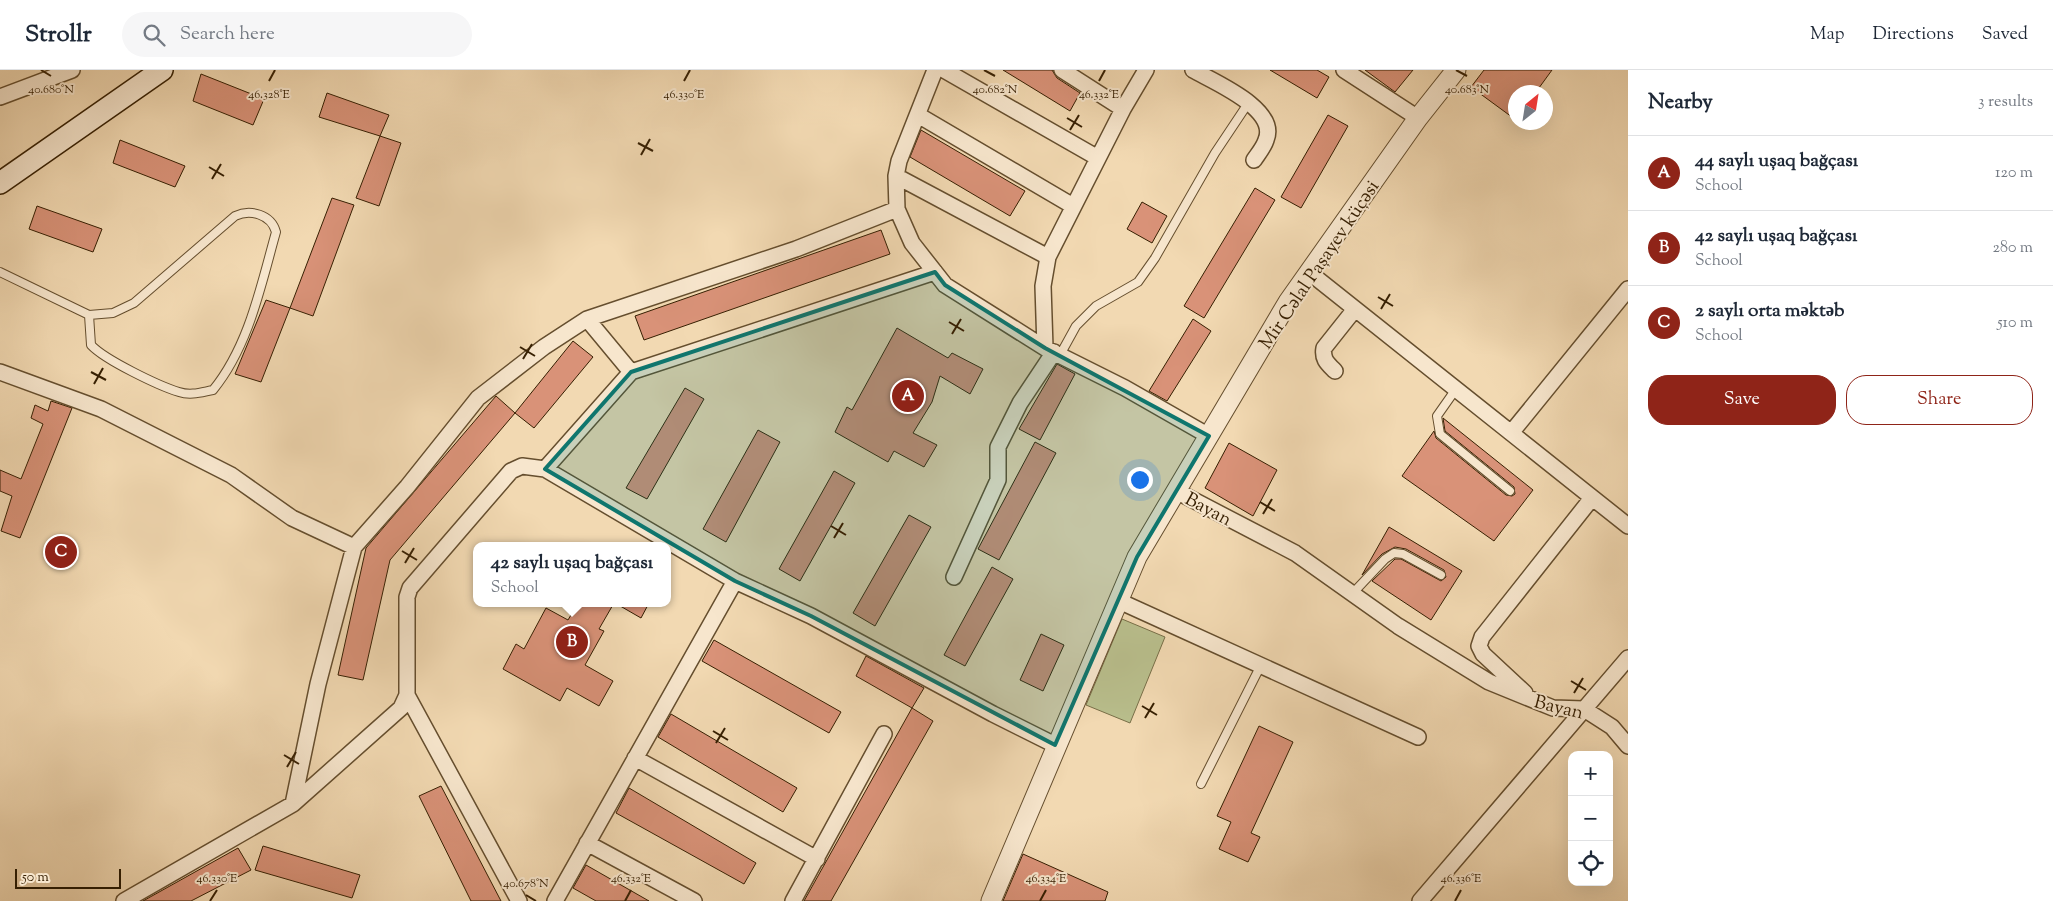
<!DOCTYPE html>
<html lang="en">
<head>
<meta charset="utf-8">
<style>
  :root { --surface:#fff; --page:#f6f6f7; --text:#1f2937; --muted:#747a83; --line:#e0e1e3; --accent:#8f2418 }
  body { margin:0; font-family:"Sorts Mill Goudy",serif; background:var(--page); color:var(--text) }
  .controls { position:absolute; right:15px; bottom:15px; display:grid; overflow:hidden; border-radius:10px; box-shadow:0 5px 20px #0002 }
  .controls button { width:45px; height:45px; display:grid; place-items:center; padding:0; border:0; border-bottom:1px solid var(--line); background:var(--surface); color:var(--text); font:25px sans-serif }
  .compass { position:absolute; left:1508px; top:15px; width:45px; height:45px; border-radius:50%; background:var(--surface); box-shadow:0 5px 20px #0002; rotate:30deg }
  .scale { position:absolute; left:15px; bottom:12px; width:106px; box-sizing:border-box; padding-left:5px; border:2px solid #361f02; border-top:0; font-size:14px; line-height:18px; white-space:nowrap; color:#361f02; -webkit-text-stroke:4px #f7e6cd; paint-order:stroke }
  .you { position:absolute; left:1139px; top:409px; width:18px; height:18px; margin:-12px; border:4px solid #fff; border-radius:50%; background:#1a73e8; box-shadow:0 0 0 8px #1a73e833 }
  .badge { display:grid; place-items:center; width:32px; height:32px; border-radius:50%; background:var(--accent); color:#fff; font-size:16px; font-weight:700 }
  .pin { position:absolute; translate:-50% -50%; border:2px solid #fff; box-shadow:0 1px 5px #0006 }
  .popup { position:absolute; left:473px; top:472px; width:198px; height:65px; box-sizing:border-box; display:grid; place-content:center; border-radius:10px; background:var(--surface); filter:drop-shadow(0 1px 4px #0005); font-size:16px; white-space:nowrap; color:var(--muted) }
  .popup b { font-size:19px; color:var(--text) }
  .popup::after { content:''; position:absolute; left:50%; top:100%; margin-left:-10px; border:10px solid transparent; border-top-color:var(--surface) }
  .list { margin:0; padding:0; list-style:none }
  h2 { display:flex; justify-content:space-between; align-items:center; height:65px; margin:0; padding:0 20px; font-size:21px }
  h2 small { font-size:16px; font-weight:400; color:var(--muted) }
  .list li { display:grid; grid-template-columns:32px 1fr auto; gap:15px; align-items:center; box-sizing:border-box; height:75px; padding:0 20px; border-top:1px solid var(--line) }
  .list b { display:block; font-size:19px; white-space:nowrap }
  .list p { margin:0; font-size:16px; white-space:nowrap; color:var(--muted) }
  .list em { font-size:16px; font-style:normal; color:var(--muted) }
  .actions { display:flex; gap:10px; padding:15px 20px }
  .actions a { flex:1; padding:11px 0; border:1px solid var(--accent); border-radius:20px; text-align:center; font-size:18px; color:var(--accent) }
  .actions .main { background:var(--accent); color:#fff }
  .icon { flex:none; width:28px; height:28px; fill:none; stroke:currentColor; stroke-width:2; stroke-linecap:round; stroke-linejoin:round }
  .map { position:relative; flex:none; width:1628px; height:831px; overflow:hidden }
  header { display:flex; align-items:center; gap:30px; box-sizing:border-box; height:70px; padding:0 25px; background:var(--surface); border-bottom:1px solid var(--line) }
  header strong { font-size:24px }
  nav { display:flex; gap:28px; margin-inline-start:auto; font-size:18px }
  .search { width:350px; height:45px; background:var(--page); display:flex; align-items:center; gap:12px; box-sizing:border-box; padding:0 18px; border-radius:28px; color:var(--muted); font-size:19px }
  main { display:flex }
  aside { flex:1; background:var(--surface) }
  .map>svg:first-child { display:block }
  .green { fill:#b9bf8d; stroke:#786f48 }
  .building { fill:#d99278; stroke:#361f02 }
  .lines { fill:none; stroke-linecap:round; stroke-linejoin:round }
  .service-casing { stroke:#654e2e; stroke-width:10 }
  .minor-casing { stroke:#654e2e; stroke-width:18 }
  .tertiary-casing { stroke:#654e2e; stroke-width:21 }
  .secondary-casing { stroke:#361f02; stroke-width:24 }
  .service { stroke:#f7e6cd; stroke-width:8 }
  .minor { stroke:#f7e6cd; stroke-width:15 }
  .tertiary { stroke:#f7e6cd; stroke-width:19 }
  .secondary { stroke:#f7e6cd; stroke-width:21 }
  .marked { fill:#0f766e; fill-opacity:0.2; stroke:#0f766e; stroke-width:4; stroke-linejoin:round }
  .ticks { fill:none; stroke:#361f02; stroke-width:2 }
  .labels { text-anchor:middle; stroke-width:4; stroke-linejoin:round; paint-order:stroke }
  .street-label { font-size:19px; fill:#361f02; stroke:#f7e6cd }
  .ticks-label { font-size:12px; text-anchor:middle; fill:#361f02; stroke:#f7e6cd; stroke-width:4; stroke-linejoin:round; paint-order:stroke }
</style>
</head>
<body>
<header>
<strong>Strollr</strong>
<div class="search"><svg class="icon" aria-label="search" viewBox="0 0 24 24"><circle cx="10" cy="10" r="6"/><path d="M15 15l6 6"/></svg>Search here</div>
<nav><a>Map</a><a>Directions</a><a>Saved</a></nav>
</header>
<main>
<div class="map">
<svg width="1628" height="831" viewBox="0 0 1628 831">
  <rect width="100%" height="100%" fill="#f2d9b2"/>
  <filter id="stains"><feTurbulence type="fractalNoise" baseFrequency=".004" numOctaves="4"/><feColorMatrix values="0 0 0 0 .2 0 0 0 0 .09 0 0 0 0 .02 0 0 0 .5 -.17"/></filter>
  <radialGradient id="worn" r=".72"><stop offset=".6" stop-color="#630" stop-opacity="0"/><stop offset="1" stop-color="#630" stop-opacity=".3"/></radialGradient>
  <!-- green -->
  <path class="green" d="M1122 549 1165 567 1130 653 1086 635Z"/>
  <!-- building -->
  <path class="building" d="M1003 0H1052L1057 8 1080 23 1070 41Z
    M1270 0H1317L1329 7 1317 28Z
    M1365 0H1413L1395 22Z
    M1484 0H1552L1536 22H1516V50L1471 17Z
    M201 4 264 29 253 55 193 31Z
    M327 23 389 45 380 66 319 47Z
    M1328 45 1348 56 1301 138 1281 127Z
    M921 60 1025 121 1010 146 910 87Z
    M380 66 401 73 379 136 356 128Z
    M120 70 185 96 175 117 113 93Z
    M1255 118 1275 130 1204 248 1184 236Z
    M332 128 354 135 313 246 290 238Z
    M1142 132 1167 146 1152 173 1127 159Z
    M37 136 102 159 93 182 29 159Z
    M881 160 890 184 644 270 635 246Z
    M266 230 290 238 261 312 235 304Z
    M1193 249 1211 261 1167 331 1149 321Z
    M897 258 948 288 952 283 983 299 970 324 940 306 932 332 913 363 937 375 924 397 894 381 888 392 835 362 847 337 852 340Z
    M573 271 593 287 534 358 515 343Z
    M1057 294 1075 304 1040 370 1019 359Z
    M685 318 704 329 647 429 626 418Z
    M496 326 515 343 390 490 363 610 338 605 366 478Z
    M51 331 72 338 20 468 1 461 12 426 0 421V400L21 409 43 354 31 348 35 335 48 341Z
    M1443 348 1533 420 1494 471 1402 406 1434 361 1436 368 1506 425 1512 426 1515 424 1514 417 1445 361Z
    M758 360 780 372 726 472 703 459Z
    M1035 372 1056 383 999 490 978 479Z
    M1229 373 1277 400 1253 446 1205 418Z
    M834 401 855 413 800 511 779 499Z
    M909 445 931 457 875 556 853 543Z
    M1389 457 1462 501 1431 550 1372 511 1395 489H1401L1441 511 1446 507 1444 500 1406 479 1395 477 1382 484 1362 505Z
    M992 497 1013 509 965 596 944 585Z
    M578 533H614L599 559 604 561 585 595 613 611 599 636 567 618 560 631 503 599 516 574 524 579 546 538 568 550Z
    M615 533H649L641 548Z
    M1041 564 1064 575 1043 621 1020 610Z
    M714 570 841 642 829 663 702 591Z
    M866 586 924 618 912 638 856 606Z
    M912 638 933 651 831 831H804Z
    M671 644 797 718 783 742 658 667Z
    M1259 656 1293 672 1251 763 1260 767 1248 792 1219 779 1231 752 1217 746Z
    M441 716 501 831H471L419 726Z
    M629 718 756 793 744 814 616 743Z
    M263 776 360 805 352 828 255 800Z
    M238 778 251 800 191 831H143Z
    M1023 784 1108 822 1105 831H1003Z
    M586 795 649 831H596L573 818Z"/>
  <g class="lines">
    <!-- service casing -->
    <g class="service-casing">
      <path id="service" d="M0 202 89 245 91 275C105 290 159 316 179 322 191 326 202 322 213 320 249 276 261 215 276 162 271 144 250 139 235 146L134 233 113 243 89 245
        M1060 285 1076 256 1096 236 1138 212 1155 188 1215 83 1249 32
        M1456 319 1437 346 1440 364 1510 421
        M1352 524 1385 489 1394 483 1403 484 1441 505
        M1201 714 1261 595"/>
    </g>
    <!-- minor casing -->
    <g class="minor-casing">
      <path id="minor" d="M935 0 899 91 896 106 897 139 912 173 945 215 1045 278 1125 318 1209 366
        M944 0 1098 88
        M1062 0 1123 39
        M1193 0C1214 12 1279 39 1266 70 1264 77 1258 84 1254 90
        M1344 0 1418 48
        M0 27 72 0
        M918 45 1073 136
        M896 106 1048 187
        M1310 203 1628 456
        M587 249 631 302
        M1045 278 1043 216 1048 187 1123 39 1146 0
        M1335 301C1327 293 1322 289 1324 278L1355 239
        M0 302 101 339 231 405 292 448 354 477
        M1511 363 1628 219
        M545 399 631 302 935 202
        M1176 421 1295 483 1398 556 1489 612 1553 638 1584 639 1612 657 1628 676
        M954 507 998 410V377L1020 333 1054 282
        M1119 531 1418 667
        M1525 623 1483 584 1479 576 1482 567 1592 428
        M407 625 519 831
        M635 688 817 789
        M293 734 318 614 354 477 407 417 478 328 544 277 587 249 796 179 897 139
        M587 773 694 831
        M124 831 293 734 401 638 407 625V527L410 518 511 401 522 396 545 399 735 511 811 546 993 644 1055 675
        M555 831 735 511
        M793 831 884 664
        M1420 831 1628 588"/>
    </g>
    <!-- tertiary casing -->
    <g class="tertiary-casing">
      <path id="tertiary" d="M991 831 1137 487 1288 232 1418 48 1456 0"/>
    </g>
    <!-- secondary casing -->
    <g class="secondary-casing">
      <path id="secondary" d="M0 113 162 0"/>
    </g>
    <!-- service -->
    <use href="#service" class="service"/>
    <!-- minor -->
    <use href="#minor" class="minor"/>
    <!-- tertiary -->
    <use href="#tertiary" class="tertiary"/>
    <!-- secondary -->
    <use href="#secondary" class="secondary"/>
  </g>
  <!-- marked area -->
  <path class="marked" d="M935 202 945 215 1045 278 1209 366 1137 487 1055 675 811 546 735 511 545 399 631 302Z"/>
  <!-- ticks -->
  <path class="ticks" d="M41 0 51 6M984 0 995 6M1456 0 1467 6M269 11 275 0M684 11 690 0M1099 11 1105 0M1067 48 1082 57M1070 60 1079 45M638 73 653 81M641 85 650 69M209 97 224 106M212 109 221 94M1378 227 1393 236M1381 239 1390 224M949 252 964 261M952 264 961 249M520 277 535 286M523 289 532 274M91 302 106 310M94 314 103 298M1260 432 1275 441M1263 444 1272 429M831 456 846 465M834 468 843 453M402 481 417 490M405 493 414 478M1571 611 1586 620M1574 623 1583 608M1142 636 1157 645M1145 648 1154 633M713 661 728 670M716 673 725 658M284 685 299 694M287 697 296 682M526 825 536 831M210 831 217 820M625 831 631 820M1040 831 1046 820M1455 831 1461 820"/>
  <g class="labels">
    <!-- street labels -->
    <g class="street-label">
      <text transform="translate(1318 194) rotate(-56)" y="7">Mir Cəlal Paşayev küçəsi</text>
      <text transform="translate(1209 438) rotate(28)" y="7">Bayan</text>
      <text transform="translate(1559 636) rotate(14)" y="7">Bayan</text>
    </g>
  </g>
  <g class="ticks-label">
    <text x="51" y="23">40.680°N</text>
    <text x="995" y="23">40.682°N</text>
    <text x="1467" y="23">40.683°N</text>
    <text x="269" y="28">46.328°E</text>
    <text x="684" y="28">46.330°E</text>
    <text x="1099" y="28">46.332°E</text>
    <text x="217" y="812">46.330°E</text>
    <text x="631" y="812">46.332°E</text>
    <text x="1046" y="812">46.334°E</text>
    <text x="1461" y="812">46.336°E</text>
    <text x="526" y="817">40.678°N</text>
  </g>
  <rect width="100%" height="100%" filter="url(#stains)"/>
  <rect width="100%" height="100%" fill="url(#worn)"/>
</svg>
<div class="controls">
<button>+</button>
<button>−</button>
<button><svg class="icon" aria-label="locate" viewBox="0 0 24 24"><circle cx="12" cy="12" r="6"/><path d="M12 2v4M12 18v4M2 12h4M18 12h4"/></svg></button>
</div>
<svg class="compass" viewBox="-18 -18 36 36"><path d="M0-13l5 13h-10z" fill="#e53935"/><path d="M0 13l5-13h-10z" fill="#747a83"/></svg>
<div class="scale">50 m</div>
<div class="you"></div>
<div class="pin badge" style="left:908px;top:326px">A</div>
<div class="pin badge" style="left:572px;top:572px">B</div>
<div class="popup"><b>42 saylı uşaq bağçası</b>School</div>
<div class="pin badge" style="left:61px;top:482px">C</div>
</div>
<aside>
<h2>Nearby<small>3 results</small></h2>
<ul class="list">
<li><span class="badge">A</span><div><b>44 saylı uşaq bağçası</b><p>School</p></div><em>120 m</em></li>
<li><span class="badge">B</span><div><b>42 saylı uşaq bağçası</b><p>School</p></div><em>280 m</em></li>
<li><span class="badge">C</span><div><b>2 saylı orta məktəb</b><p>School</p></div><em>510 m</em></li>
</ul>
<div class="actions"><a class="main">Save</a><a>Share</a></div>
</aside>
</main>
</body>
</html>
